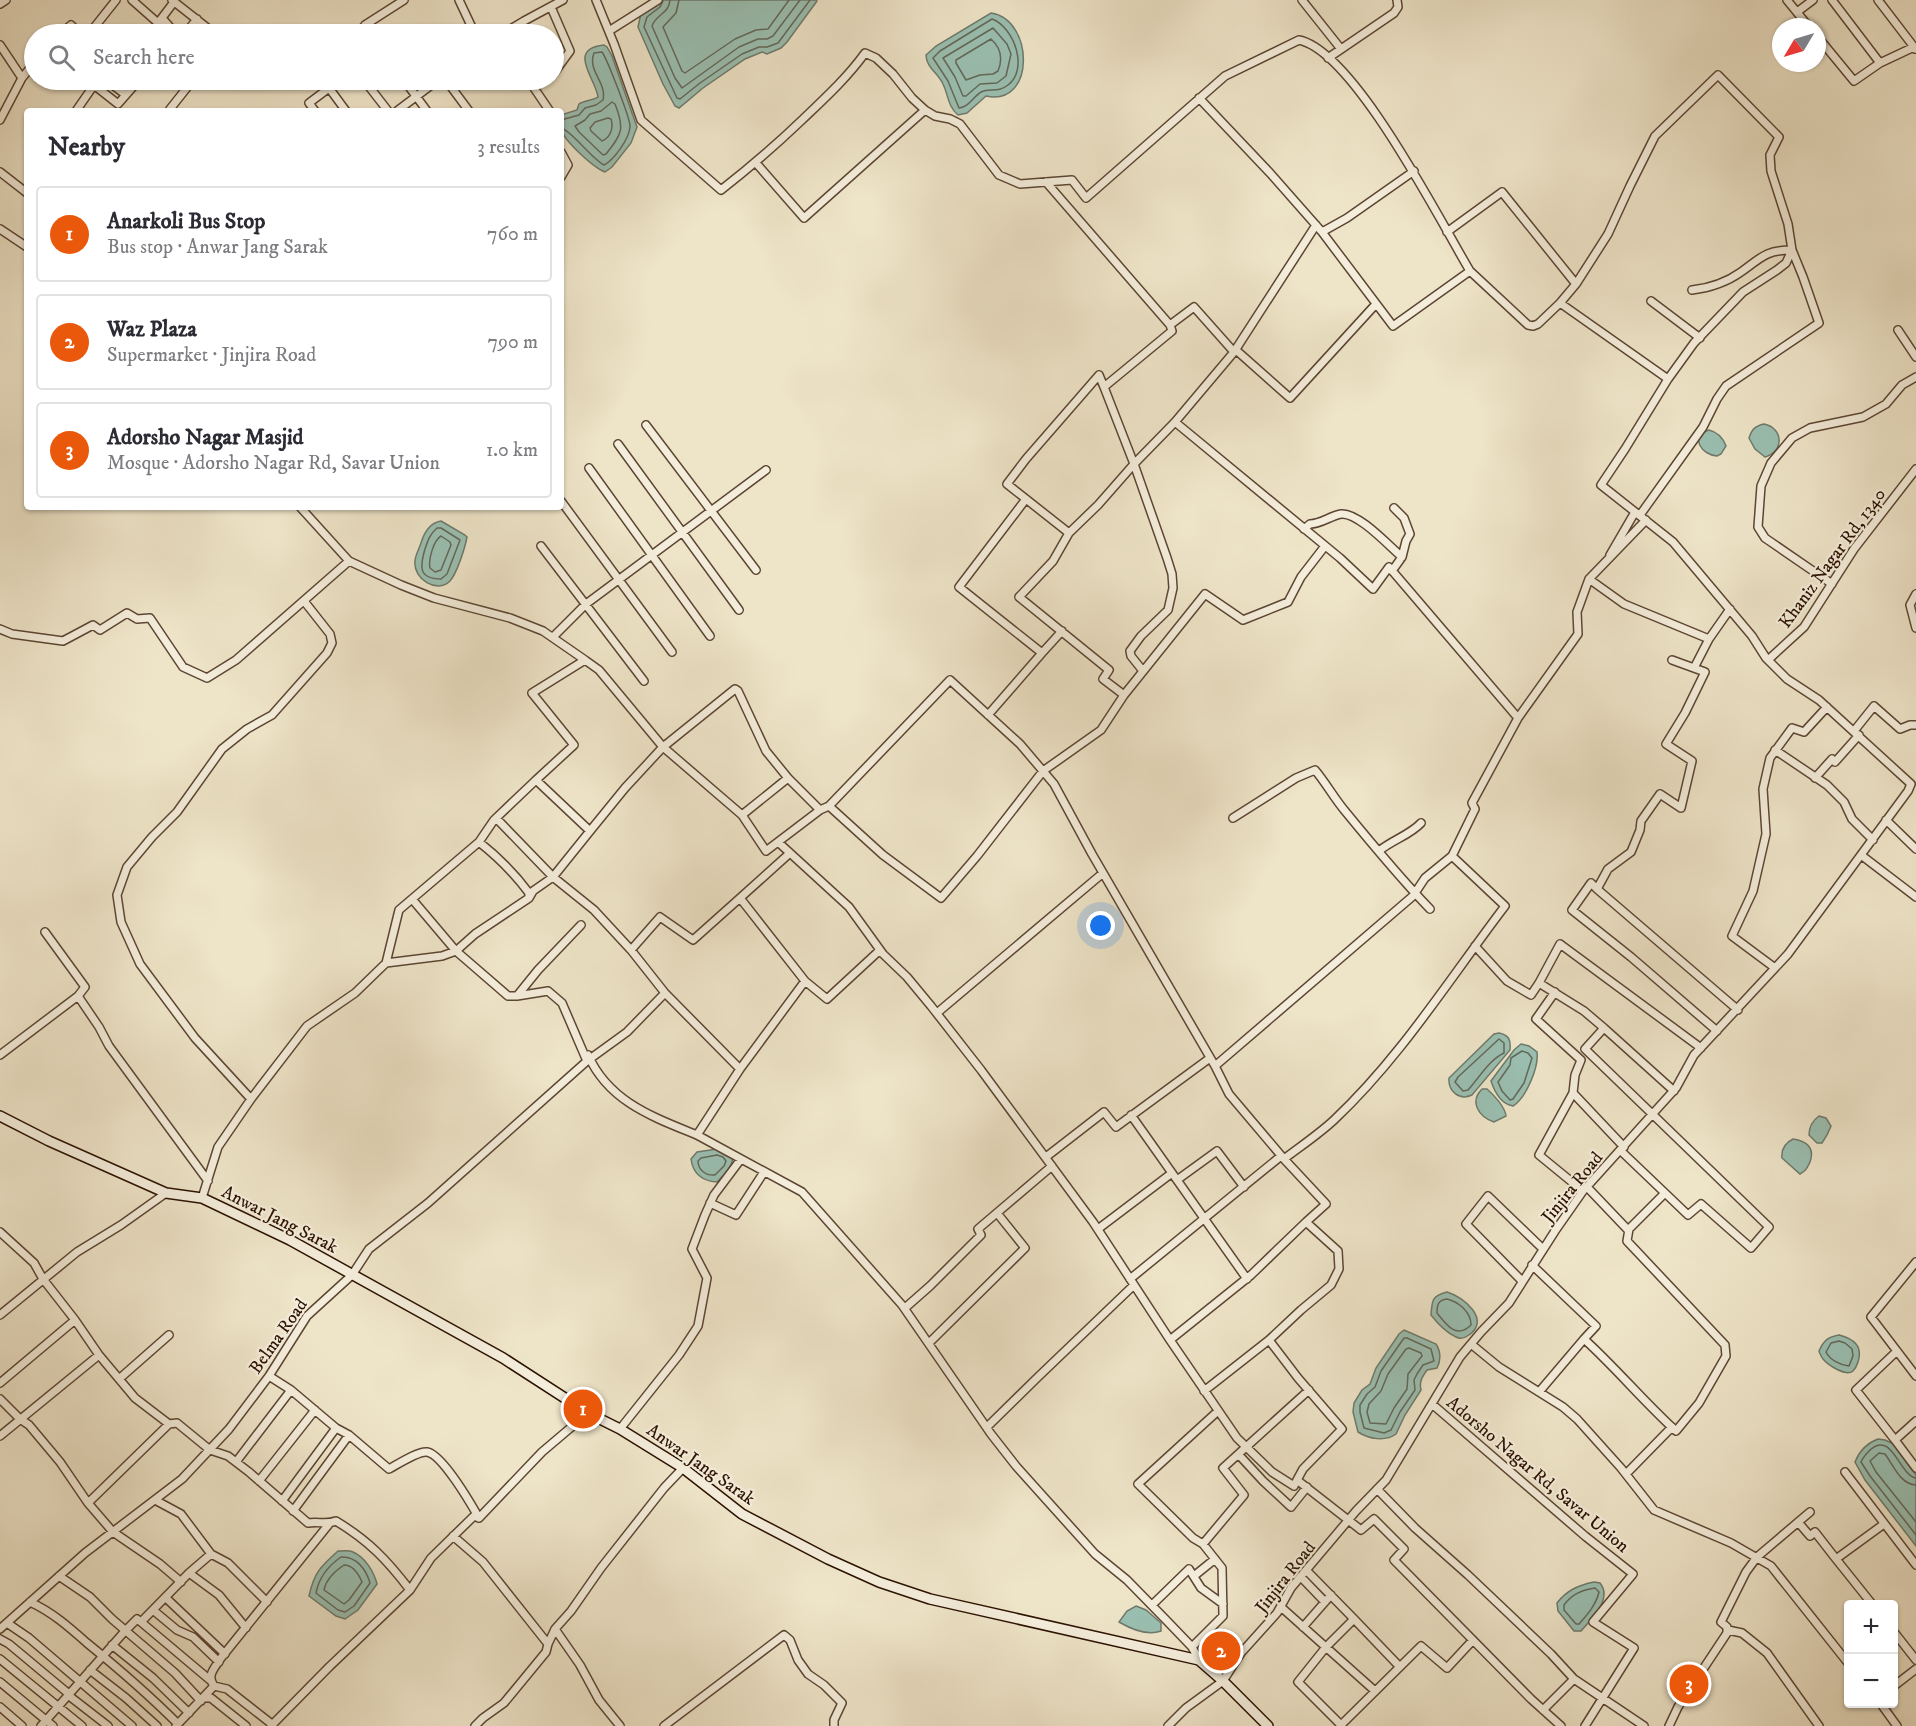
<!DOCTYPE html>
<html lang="en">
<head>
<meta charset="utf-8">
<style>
  :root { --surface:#fff; --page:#f2f2f3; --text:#2b2b33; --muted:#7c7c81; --line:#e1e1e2; --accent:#ea580c }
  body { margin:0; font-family:"IM FELL DW Pica",serif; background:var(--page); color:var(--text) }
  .controls { position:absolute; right:18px; bottom:18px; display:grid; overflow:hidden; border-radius:6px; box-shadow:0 2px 4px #0004 }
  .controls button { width:54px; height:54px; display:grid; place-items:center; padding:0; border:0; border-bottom:2px solid var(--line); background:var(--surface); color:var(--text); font:30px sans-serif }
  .compass { position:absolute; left:1772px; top:18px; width:54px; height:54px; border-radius:50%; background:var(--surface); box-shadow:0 2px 4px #0004; rotate:232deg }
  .you { position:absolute; left:1101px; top:926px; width:21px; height:21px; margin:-15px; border:4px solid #fff; border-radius:50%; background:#1a73e8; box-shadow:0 0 0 9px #1a73e833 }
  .badge { display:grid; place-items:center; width:39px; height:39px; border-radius:50%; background:var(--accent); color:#fff; font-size:20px; font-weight:700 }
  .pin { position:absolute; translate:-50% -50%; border:3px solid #fff; box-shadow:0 2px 6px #0006 }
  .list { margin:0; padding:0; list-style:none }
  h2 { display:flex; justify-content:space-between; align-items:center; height:78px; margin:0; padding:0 24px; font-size:26px }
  h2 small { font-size:20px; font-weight:400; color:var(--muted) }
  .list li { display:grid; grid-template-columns:39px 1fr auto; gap:18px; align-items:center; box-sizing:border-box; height:96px; margin:0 12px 12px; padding:0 12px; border:2px solid var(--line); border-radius:6px }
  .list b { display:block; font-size:22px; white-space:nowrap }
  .list p { margin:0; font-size:20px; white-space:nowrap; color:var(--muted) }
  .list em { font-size:20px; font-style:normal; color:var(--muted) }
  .icon { flex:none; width:33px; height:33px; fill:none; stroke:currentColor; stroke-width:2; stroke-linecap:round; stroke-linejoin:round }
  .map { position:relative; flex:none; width:1916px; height:1726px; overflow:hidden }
  .search { position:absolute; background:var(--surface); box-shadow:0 2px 4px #0004; left:24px; top:24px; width:540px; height:66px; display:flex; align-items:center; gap:15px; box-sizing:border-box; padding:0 21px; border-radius:33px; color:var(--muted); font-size:22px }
  .panel { position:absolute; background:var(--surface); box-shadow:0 2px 4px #0004; left:24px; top:108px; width:540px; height:402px; border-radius:6px }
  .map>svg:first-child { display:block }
  .water { fill:#9abfb1; stroke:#6e7a6b; stroke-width:1.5 }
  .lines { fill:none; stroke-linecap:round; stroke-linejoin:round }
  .shore { stroke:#636859; stroke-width:1.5 }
  .street-casing { stroke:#5c4633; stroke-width:10 }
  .secondary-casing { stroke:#2c1201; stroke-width:12 }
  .street { stroke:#f4eddb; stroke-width:7 }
  .secondary { stroke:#f4eddb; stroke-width:9 }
  .labels { text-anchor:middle; stroke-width:4.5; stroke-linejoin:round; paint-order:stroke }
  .street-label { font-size:18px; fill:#2c1201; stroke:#f4eddb }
</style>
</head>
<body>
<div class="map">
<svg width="1916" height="1726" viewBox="0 0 1916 1726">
  <rect width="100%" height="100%" fill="#eee4c8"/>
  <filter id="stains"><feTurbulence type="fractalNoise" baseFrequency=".00333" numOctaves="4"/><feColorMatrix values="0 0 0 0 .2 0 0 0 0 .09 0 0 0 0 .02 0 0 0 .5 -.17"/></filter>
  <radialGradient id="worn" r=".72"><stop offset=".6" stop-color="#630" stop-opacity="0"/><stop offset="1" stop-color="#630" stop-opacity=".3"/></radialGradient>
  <!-- water -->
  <path class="water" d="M660 0H816L817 1 787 42 781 48 767 54 762 52 745 59 703 88 679 108 675 106 663 84 638 27 641 13Z
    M991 13C1034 19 1036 107 986 96L967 113 958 115C948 107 948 94 943 84 938 73 926 67 926 55L936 46Z
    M604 45 607 47 612 56 637 127 631 143 612 167 605 172C594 168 564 141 561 129 560 125 561 119 561 115L577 110 579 104C585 100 592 101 598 97 596 79 566 49 604 45Z
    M1764 424C1784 428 1784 452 1765 457L1755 449 1749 438C1752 429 1755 426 1764 424Z
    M1709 430C1717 432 1723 438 1726 446L1721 454 1717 456C1702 455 1689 437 1709 430Z
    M441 521 465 535 467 537C465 548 457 573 450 581 437 594 413 579 415 561 415 556 419 549 421 543 424 533 429 523 441 521Z
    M1499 1033C1509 1035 1511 1040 1510 1050L1472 1095C1459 1101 1448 1091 1449 1078L1494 1034Z
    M1521 1044 1529 1046 1537 1052C1539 1067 1526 1098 1513 1106 1501 1104 1495 1093 1491 1081L1514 1050Z
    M1482 1089H1487C1494 1095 1505 1107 1506 1116L1494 1122C1479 1117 1469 1102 1482 1089Z
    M1819 1116 1826 1118 1831 1126 1827 1135 1822 1143H1817L1809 1135C1809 1127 1812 1121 1819 1116Z
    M1793 1139C1807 1141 1815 1148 1810 1162 1807 1168 1806 1171 1800 1174L1782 1158C1781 1149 1785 1143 1793 1139Z
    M717 1149 733 1158C731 1169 725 1174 717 1182 702 1181 693 1174 691 1159L697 1152Z
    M1447 1292C1464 1297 1491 1320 1469 1335 1465 1338 1460 1339 1456 1337 1445 1332 1438 1324 1431 1315 1432 1300 1432 1296 1447 1292Z
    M1404 1330 1436 1344C1441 1352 1441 1360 1437 1368L1427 1370C1422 1377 1419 1382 1421 1390L1405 1415 1396 1434C1385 1442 1369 1439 1358 1432L1353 1412 1354 1403 1362 1390 1370 1384 1376 1368 1399 1334Z
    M1839 1335C1854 1339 1863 1346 1858 1362 1857 1365 1855 1369 1853 1371 1846 1377 1828 1365 1823 1359 1822 1358 1819 1352 1819 1351 1824 1340 1828 1337 1839 1335Z
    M1878 1439 1885 1440 1894 1444 1916 1475V1546L1865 1480 1855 1462C1859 1452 1867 1443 1878 1439Z
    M338 1551C343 1551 349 1550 353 1552 365 1557 374 1572 377 1584L358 1610 345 1619 336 1616 309 1596C314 1573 320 1567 338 1551Z
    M1594 1582 1600 1583C1613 1599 1592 1618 1581 1631H1574L1558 1611 1557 1603C1567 1590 1579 1585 1594 1582Z
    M1136 1606 1146 1610 1161 1623V1631C1148 1636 1131 1629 1119 1622L1127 1611Z"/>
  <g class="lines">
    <!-- shore -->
    <path class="shore" d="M670 0C669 14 656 14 652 26L675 78 682 88 739 47 758 39H767L773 36 800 0
      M679 0 676 13 663 27 682 71 685 73 735 39 756 30 768 29 789 0
      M663 1 660 7 647 17 644 27 677 98 680 99 700 83 742 54 759 47H767L778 43 810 0
      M992 19C1014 27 1029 69 1008 85 998 93 990 88 981 92 973 97 969 107 959 108L948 81 933 58 940 51Z
      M993 28 1007 44 1011 54 1006 76 997 83 980 84 966 96H963L955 77 943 58Z
      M991 39C1001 48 1003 59 998 71L993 74 980 75 966 80 956 63V60Z
      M612 102 615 104C625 129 622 134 606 154L603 155 579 132 575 126 585 120 590 114 601 111Z
      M608 118 611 119C614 128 610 138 602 141L591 131 590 128 595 122Z
      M561 120 579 115 585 108 596 105 603 100C607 82 587 71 594 53L602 52C607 59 631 120 630 127 629 139 614 160 604 165 591 158 571 130 561 128
      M437 528H441L460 540 447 574 441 579C418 579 420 566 425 549 428 540 430 534 437 528Z
      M441 536 450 542 451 545 441 570 435 572 430 568C428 559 434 540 441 536Z
      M1499 1039 1504 1043V1053C1489 1060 1479 1078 1468 1090L1463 1091 1455 1082 1458 1077Z
      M1522 1051 1528 1053 1532 1058 1524 1083 1513 1099 1510 1100 1502 1091 1498 1082 1510 1065 1511 1058Z
      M717 1155 723 1157 726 1161 724 1166 715 1175C706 1176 698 1170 698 1161L701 1158Z
      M1447 1299C1459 1302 1471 1312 1471 1325 1457 1339 1447 1326 1437 1313 1437 1305 1438 1300 1447 1299Z
      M1404 1338H1407L1431 1349 1434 1361 1423 1365 1417 1374 1414 1380 1415 1390 1400 1412 1391 1430 1384 1433 1364 1428 1360 1412V1405L1367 1394 1375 1387 1381 1371Z
      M1839 1341 1845 1343 1852 1349 1853 1356 1849 1366C1840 1365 1830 1360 1826 1352L1831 1343Z
      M1409 1348 1421 1353 1422 1356 1408 1374 1407 1389 1394 1408 1386 1424 1370 1423 1367 1412 1369 1404 1381 1391 1388 1374 1406 1349Z
      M1916 1478C1899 1475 1892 1430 1870 1450 1866 1454 1863 1457 1861 1462L1870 1476 1916 1535
      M1916 1485C1900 1484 1894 1466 1885 1454L1879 1453 1870 1461 1876 1472 1916 1522
      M341 1557C356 1556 366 1569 370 1583L354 1606 345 1612 338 1610 316 1593C319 1577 328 1566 341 1557Z
      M344 1565C353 1565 359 1575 362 1582L349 1600 344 1604 324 1590C326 1579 335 1571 344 1565Z
      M1595 1588 1599 1592C1596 1605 1587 1615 1579 1624H1576L1564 1610V1605C1572 1594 1582 1590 1595 1588Z"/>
    <!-- street casing -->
    <g class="street-casing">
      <path id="street" d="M132 0 158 23 174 2
        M172 0 215 34
        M459 0 475 34
        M596 0 614 44 641 120 721 190C749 168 776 145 802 120 824 99 847 78 865 53L876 58 893 74 912 98 925 110 935 116 950 119 960 124 999 175 1020 184 1072 180 1086 198 1225 76 1299 40C1354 51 1440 221 1470 271L1393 326 1322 232 1347 218 1414 171
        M1302 0 1341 49
        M1787 0 1809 27
        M1878 0 1914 47
        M0 4 6 0
        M551 7 570 51 554 73
        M1797 12 1813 0
        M162 18 176 34
        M365 25 372 34
        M609 31 658 0
        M60 34 71 25 80 34
        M89 34 116 0
        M185 34 197 19
        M358 34 365 25 404 0
        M502 34 524 21 563 0
        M1817 36 1854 81 1880 63 1832 0
        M0 45 22 78
        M1328 58 1394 13 1398 7 1397 0
        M1880 63 1914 47 1915 49
        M106 80 126 95
        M328 80 329 88 346 111
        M364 80 388 111
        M404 80 427 111
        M446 80 469 111
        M542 80 532 85 549 110 547 111
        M1199 98 1270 173 1322 232
        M76 111 94 85 118 104 139 80
        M172 111 170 109 193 80
        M315 111 309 103 329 88
        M397 111 438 80
        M0 120 22 78 34 63
        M561 152 568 165 561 177
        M756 163 804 218 925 110
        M0 172 27 193
        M0 229 27 247
        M1447 232 1502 192 1576 284
        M1470 271 1528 325 1533 326 1538 324 1560 303 1576 284 1608 234 1630 186 1655 136 1718 75 1779 137 1770 155 1771 171 1788 224 1792 250 1786 263 1777 270 1743 292 1694 343 1668 379
        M1651 301 1700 338
        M1898 330 1916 357
        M1236 350 1290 398 1376 304
        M1234 352 1316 225
        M1175 422 1340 558 1373 589 1389 567 1518 718 1472 803 1475 809 1452 856
        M646 425 756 570
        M618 444 739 610
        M589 468 710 636
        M1026 499 959 587 1042 653 1062 631
        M561 501 672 652
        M300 507 349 561 401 585 434 598 510 618 543 631 585 660 532 693 574 745 536 780 590 831 553 877 533 891 529 898
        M1394 508 1404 518 1410 534 1406 541 1402 557
        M1640 515 1703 427 1717 399 1726 386 1819 323 1803 277 1792 250C1765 250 1761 258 1741 272 1727 282 1709 288 1692 290
        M1304 529 1310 524C1321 524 1330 516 1341 514 1358 512 1389 546 1402 557L1392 571
        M1069 533 1007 484 1026 459 1099 375 1104 387
        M541 546 644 681
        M1610 555 1635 512
        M1589 579 1624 604 1709 639
        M1832 584 1765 538 1758 527 1761 486 1771 463 1792 438 1810 428 1863 417 1886 404 1902 385 1916 377
        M1916 594 1910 605 1916 628
        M0 629 12 634 63 641 93 625 100 630 127 613 137 619 150 618 183 667 207 678 236 660 349 561
        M553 637 586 604 766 470
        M585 660 599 670 663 747 625 788 590 831
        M1672 660 1705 672 1685 713 1666 744 1692 761 1681 808 1660 794 1641 821 1640 830 1631 852 1608 869 1597 889 1738 1010
        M1768 660 1804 627 1854 549 1916 469
        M1694 668 1709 639 1730 609
        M1143 671 1131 656 1130 651 1141 636 1168 610 1173 588 1172 574 1167 558 1134 464 1175 422 1234 352 1194 307 1170 325
        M1124 695 1205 594 1243 620 1288 602 1301 577 1325 546
        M988 715 1042 653
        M1518 718 1578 634 1577 612 1589 579 1646 520
        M1854 731 1874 706 1900 729 1910 725H1916
        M1775 750 1827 785 1844 802 1852 819 1873 840
        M788 778 742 815 663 747 735 689 738 691 766 751 788 778 820 810 829 806 883 855 941 898 977 856 1043 771 1101 730 1124 695 1103 679 1109 670 1019 597 1053 561 1069 533 1098 505 1134 464 1104 387 1172 331 1170 325 1046 182
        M1815 778 1832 759 1835 762 1859 735
        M829 806 950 680 1020 744 1054 784 1092 854 1215 1066 1229 1094 1284 1159 1326 1204 1306 1222 1338 1251 1339 1269 1331 1285 1301 1310 1269 1340 1298 1378 1342 1429 1303 1469 1297 1480 1361 1530 1374 1519 1404 1549 1394 1560 1531 1699 1561 1726
        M742 815 766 851 820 810
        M496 818 553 877 594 910 631 950 665 993 740 1069
        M1233 818 1296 778 1315 770C1326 783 1334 798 1345 811 1372 844 1400 878 1430 909
        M1886 820 1916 849
        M778 842 849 907 883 954 907 977 931 1006 981 1070 1093 1222 1170 1340 1237 1438 1272 1472 1294 1486 1297 1480
        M1379 851C1392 840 1410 835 1421 823
        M1861 855 1916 897
        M1597 889 1591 883 1572 910 1631 957 1717 1031
        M740 898 790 853
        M412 899 456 951 508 996H517L538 970 581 925
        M45 932 85 987 78 996 99 1027 109 1046 208 1181
        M1475 946 1507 981 1531 995 1539 983 1584 1011 1604 1028 1585 1049 1769 1227 1751 1248 1701 1204 1688 1215 1621 1151
        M631 950 660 917 693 940 740 898 805 981 740 1069 697 1135 802 1192 902 1305 991 1434 1016 1466 1095 1554 1127 1580 1168 1622 1192 1647 1199 1660
        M386 963 399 910 479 842 494 820 536 780
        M1775 968 1732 936 1753 891 1766 834 1763 789 1770 758 1792 728 1804 732 1827 707
        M805 981 827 999 880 950
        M1539 983 1560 944 1701 1048
        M1555 992 1536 1019 1581 1060 1575 1075 1573 1093
        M517 996 548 991 562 1003 587 1061
        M937 1013 1103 873
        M1604 1028 1674 1091
        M0 1055 78 996
        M588 1055C609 1102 653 1117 697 1135
        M1215 1066 1413 896 1425 878 1452 856 1505 906C1450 978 1401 1057 1334 1120 1319 1134 1301 1146 1284 1159
        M251 1099 195 1038 140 964 121 922 117 895 127 867 152 837 177 812 222 749 247 729 272 715 327 653 332 643 330 634 304 601
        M1131 1115 1247 1279
        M1046 1157 1104 1112 1116 1127 1210 1058
        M1177 1180 1217 1151 1244 1187
        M1587 1187 1628 1230 1665 1193
        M1583 1191 1539 1155 1573 1093 1624 1147
        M202 1198 218 1147 251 1099 307 1026 355 993 386 963 442 956 456 951 475 934 529 898V893C515 874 498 857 479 842
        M710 1203 736 1215 764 1172
        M1098 1229 1172 1173
        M0 1232 34 1263 43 1279 75 1320 99 1355 135 1398 169 1424 177 1423 210 1450 228 1456 249 1472 308 1523C318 1521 326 1525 336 1521 369 1541 387 1560 410 1590
        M1916 1262 1871 1317 1916 1376
        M1532 1265 1596 1326 1584 1339
        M1130 1279 1281 1156
        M1522 1281 1466 1224 1488 1196 1543 1249
        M905 1308 930 1286 981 1235 978 1229 1052 1166
        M0 1315 77 1252 121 1225 166 1193
        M1170 1340 1251 1275 1306 1222
        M929 1343 1025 1248 997 1213
        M1471 1344 1499 1367 1563 1407 1577 1419 1621 1468 1654 1510 1731 1543 1771 1566 1848 1663
        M269 1376 291 1390 336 1428 349 1435 389 1469C398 1464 418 1451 427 1452 442 1454 471 1504 479 1518
        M119 1379 169 1335
        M0 1383 75 1320
        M1204 1391 1269 1340
        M1539 1392 1584 1339C1616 1368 1644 1402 1676 1431L1699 1403 1726 1356 1725 1345 1627 1241 1629 1229
        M0 1399 20 1419 29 1425 60 1462 88 1503 113 1532 160 1564 181 1582
        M1432 1404 1585 1536 1633 1574 1593 1622 1634 1648 1585 1726
        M1916 1421 1895 1440 1916 1468
        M987 1427 1039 1376 1134 1285
        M620 1429 679 1355 698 1326 707 1278 692 1249 705 1215 714 1195 741 1159
        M0 1436 99 1355
        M1895 1440 1856 1390 1897 1351
        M1239 1455 1263 1481 1291 1507 1307 1487
        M236 1462 291 1390
        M1845 1472 1916 1565
        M1626 1474 1672 1427
        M259 1481 315 1410
        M1377 1489 1415 1528 1468 1575 1551 1654 1574 1679 1644 1726
        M155 1500 181 1514 211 1554 228 1563 267 1602
        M282 1501 336 1428
        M88 1503 169 1424
        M293 1511 349 1435
        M1798 1522 1810 1536 1815 1532 1836 1559
        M453 1536 483 1562 548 1644 546 1652 504 1703 483 1718 475 1726
        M1203 1544 1244 1495 1223 1468 1309 1390
        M1307 1571 1354 1619
        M189 1573 219 1595 246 1628
        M59 1576 90 1597 112 1619 175 1673 201 1701
        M1194 1576 1215 1559
        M1301 1577 1325 1602
        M166 1598 225 1654
        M30 1602C52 1612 69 1627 87 1643 119 1669 149 1695 178 1724
        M1872 1604 1836 1559 1884 1524
        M1152 1605 1189 1569 1201 1588 1223 1604
        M1281 1607 1375 1691
        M153 1610 177 1630 193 1637 219 1662
        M141 1622 210 1680
        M7 1623 29 1638 132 1726
        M1303 1627 1331 1595
        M0 1629 85 1553 182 1479 229 1429 269 1376 307 1316 352 1275 369 1249 428 1203 587 1061 627 1032 665 993
        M555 1629 580 1665 599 1700 620 1726
        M1728 1630 1742 1633 1767 1653 1819 1726
        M1894 1632 1916 1660
        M0 1639 9 1644 69 1694
        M548 1644 555 1629 571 1611 601 1568 664 1488 683 1468
        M112 1645 153 1678 189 1713
        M1192 1647 1223 1616 1222 1568 1203 1544 1193 1538 1138 1484 1218 1411
        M0 1659 82 1726
        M90 1670 126 1698 157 1726
        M0 1682 53 1726
        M214 1686 227 1689 273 1725
        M1894 1686 1916 1669
        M68 1695 108 1726
        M203 1698H211L246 1726
        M1881 1704 1897 1726
        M0 1707 22 1726
        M1543 1710 1574 1679
        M1341 1725 1298 1682 1326 1647 1354 1619 1399 1666
        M41 1726 125 1631 137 1619 141 1622 189 1573 211 1554
        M176 1726 214 1686C206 1675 215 1668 221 1658L329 1524
        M271 1726 330 1666 410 1590 431 1558 474 1516 479 1518 542 1452 588 1413
        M664 1726 784 1635 790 1640 798 1660 808 1674 824 1685 842 1703 834 1720V1726
        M1168 1726 1186 1708 1223 1681 1241 1653 1277 1613 1291 1588 1356 1511 1386 1480 1460 1357 1481 1332 1509 1303 1555 1231 1583 1191 1676 1088 1694 1055 1788 954 1908 791 1911 784 1819 700 1787 679 1766 658 1752 636 1673 542 1601 485 1625 449 1668 379 1560 303
        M1340 1726 1421 1646 1447 1668 1473 1640
        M1669 1726 1678 1707 1727 1633V1627L1721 1622 1746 1572 1757 1557 1810 1512"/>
    </g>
    <!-- secondary casing -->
    <g class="secondary-casing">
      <path id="secondary" d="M0 1116 49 1141 166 1193 202 1198 290 1240 503 1358 588 1413 620 1429 683 1468 742 1514 828 1559 879 1582 930 1599 1199 1660 1223 1681 1268 1726"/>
    </g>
    <!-- street -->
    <use href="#street" class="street"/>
    <!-- secondary -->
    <use href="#secondary" class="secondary"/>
  </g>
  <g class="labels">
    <!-- street labels -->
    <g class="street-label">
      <text transform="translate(1832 558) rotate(-54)" y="6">Khaniz Nagar Rd, 1340</text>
      <text transform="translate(1572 1187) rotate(-51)" y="6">Jinjira Road</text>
      <text transform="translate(280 1219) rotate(27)" y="6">Anwar Jang Sarak</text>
      <text transform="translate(278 1336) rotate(-55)" y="6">Belma Road</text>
      <text transform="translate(701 1464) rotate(35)" y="6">Anwar Jang Sarak</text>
      <text transform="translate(1538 1474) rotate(40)" y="6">Adorsho Nagar Rd, Savar Union</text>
      <text transform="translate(1285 1577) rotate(-52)" y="6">Jinjira Road</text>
    </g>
  </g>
  <rect width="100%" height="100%" filter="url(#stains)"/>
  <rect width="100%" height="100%" fill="url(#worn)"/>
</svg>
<div class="controls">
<button>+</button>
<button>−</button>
</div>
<svg class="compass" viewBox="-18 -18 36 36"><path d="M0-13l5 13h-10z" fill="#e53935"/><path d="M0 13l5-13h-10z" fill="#7c7c81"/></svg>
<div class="you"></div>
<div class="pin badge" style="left:583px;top:1409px">1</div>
<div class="pin badge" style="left:1221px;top:1651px">2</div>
<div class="pin badge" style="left:1689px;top:1684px">3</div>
<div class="search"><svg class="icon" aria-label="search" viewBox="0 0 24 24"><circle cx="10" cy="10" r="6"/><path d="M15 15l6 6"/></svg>Search here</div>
<section class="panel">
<h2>Nearby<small>3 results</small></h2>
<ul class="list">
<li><span class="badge">1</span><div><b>Anarkoli Bus Stop</b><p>Bus stop · Anwar Jang Sarak</p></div><em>760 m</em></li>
<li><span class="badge">2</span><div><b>Waz Plaza</b><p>Supermarket · Jinjira Road</p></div><em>790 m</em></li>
<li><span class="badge">3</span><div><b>Adorsho Nagar Masjid</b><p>Mosque · Adorsho Nagar Rd, Savar Union</p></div><em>1.0 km</em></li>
</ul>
</section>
</div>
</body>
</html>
